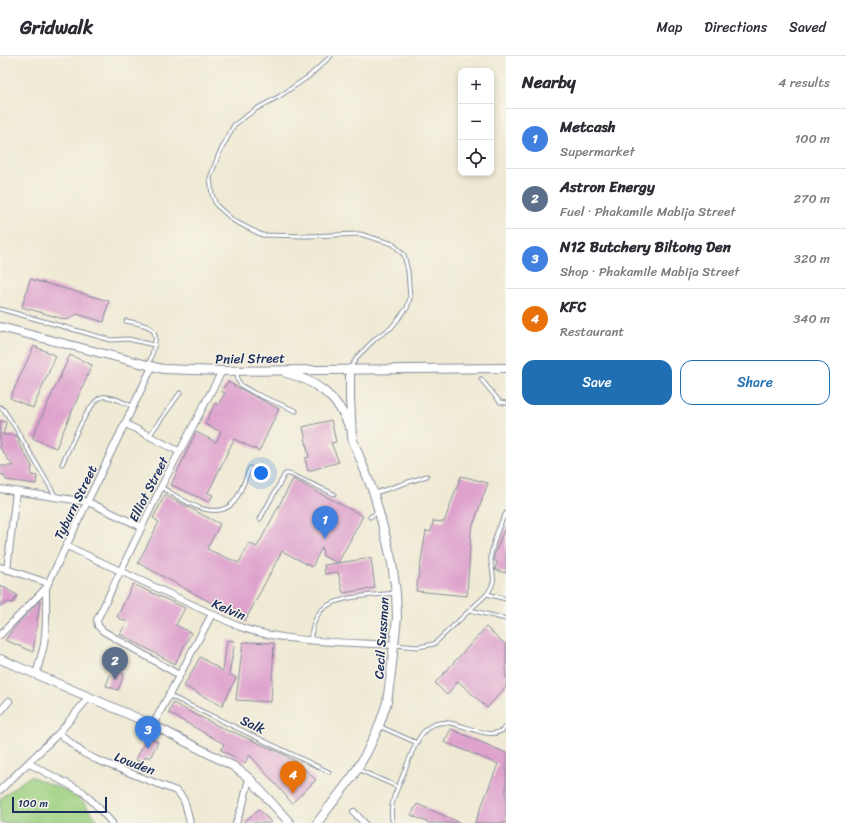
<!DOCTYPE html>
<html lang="en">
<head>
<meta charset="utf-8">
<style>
  :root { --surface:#fff; --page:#f7f7f7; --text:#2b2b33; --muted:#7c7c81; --line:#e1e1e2; --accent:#1f6fb2 }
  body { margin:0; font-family:Sriracha,sans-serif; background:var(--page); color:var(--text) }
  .controls { position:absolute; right:12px; top:12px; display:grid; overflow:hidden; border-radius:8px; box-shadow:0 2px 6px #0003 }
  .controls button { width:36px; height:36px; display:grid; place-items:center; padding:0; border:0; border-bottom:1px solid var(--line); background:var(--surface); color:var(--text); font:20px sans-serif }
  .scale { position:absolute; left:12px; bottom:10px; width:95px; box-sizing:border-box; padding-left:4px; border:2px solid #1b2f5e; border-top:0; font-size:11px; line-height:14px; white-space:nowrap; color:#1b2f5e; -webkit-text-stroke:3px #f7f3e8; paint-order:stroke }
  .you { position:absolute; left:261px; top:417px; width:14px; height:14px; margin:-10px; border:3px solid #fff; border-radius:50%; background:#1a73e8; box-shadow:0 0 0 6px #1a73e833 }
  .badge { display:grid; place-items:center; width:26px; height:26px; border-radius:50%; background:var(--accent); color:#fff; font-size:13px; font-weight:700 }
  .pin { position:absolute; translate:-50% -33px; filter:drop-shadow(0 1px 2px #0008) }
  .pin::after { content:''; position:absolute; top:21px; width:14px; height:12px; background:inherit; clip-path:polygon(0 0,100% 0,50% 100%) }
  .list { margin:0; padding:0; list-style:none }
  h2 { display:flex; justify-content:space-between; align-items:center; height:52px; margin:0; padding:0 16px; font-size:17px }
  h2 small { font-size:13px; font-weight:400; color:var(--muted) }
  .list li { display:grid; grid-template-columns:26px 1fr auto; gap:12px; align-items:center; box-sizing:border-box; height:60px; padding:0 16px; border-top:1px solid var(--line) }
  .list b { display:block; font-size:15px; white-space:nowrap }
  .list p { margin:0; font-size:13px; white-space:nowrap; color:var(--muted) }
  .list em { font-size:13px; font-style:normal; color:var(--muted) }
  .actions { display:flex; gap:8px; padding:12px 16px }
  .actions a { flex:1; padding:9px 0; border:1px solid var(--accent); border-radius:12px; text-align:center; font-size:14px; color:var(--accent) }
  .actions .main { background:var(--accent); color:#fff }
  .icon { flex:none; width:22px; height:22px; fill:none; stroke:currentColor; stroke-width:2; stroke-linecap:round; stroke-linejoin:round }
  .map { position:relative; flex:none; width:506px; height:767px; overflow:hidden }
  header { display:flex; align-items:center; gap:24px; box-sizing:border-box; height:56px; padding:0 20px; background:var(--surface); border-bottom:1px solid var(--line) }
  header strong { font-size:19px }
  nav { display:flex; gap:22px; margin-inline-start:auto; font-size:14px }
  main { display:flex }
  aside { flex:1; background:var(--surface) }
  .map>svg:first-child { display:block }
  .green { fill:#9cd080; stroke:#5c806f }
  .building { fill:#dea2cd }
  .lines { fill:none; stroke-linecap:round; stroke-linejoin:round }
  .lane-casing { stroke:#858c99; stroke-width:5 }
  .street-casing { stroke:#858c99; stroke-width:8 }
  .secondary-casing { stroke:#858c99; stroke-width:10 }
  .lane { stroke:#fff; stroke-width:3 }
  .street { stroke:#fff; stroke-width:6 }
  .secondary { stroke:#fff; stroke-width:8 }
  .labels { text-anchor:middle; stroke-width:3; stroke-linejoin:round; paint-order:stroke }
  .street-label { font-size:13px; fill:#1b2f5e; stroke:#f7f3e8 }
</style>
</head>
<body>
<header>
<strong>Gridwalk</strong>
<nav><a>Map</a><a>Directions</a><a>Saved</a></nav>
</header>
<main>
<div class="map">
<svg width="506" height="767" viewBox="0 0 506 767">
  <rect width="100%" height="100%" fill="#f7f3e8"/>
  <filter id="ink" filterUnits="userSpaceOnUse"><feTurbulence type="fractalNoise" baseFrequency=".025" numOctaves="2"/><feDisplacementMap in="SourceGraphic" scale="8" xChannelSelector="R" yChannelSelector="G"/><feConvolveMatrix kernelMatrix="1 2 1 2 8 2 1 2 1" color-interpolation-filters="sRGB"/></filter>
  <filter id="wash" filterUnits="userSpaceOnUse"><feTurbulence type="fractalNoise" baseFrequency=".012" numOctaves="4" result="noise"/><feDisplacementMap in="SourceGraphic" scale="16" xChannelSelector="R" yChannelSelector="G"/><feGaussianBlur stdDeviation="0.9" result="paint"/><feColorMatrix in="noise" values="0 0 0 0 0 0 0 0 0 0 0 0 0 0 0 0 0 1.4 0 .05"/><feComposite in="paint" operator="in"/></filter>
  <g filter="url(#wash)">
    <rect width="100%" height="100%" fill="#efead4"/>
    <!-- green -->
    <path class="green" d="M30 720 78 740 100 767H0V743L7 737Z"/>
    <g id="blocks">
      <!-- building -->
      <path class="building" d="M30 223 109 245 104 266 77 258 67 264 22 251Z
        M34 290 56 300 33 352 10 342Z
        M70 299 92 309 56 392 32 382Z
        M228 326 279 353 259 395 234 383 208 437 213 439 209 446 171 429 196 376 216 386 221 376 205 368 215 347 218 349 225 337 221 335Z
        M331 364 336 386 331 387 339 406 308 415 305 402 309 401 303 371Z
        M0 365 6 366 3 379H16L19 383 18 386 32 410 31 419 37 420 36 428 6 424 5 420 0 418V410H13L0 392Z
        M461 420 488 427 471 475 467 540 416 535 426 475 431 476 433 465 444 466Z
        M293 423 363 460 338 507 323 500 322 491 312 511 282 495 245 565 138 507 159 466 153 462 165 439 220 468 207 493 239 507 249 487 257 491Z
        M506 469V517L495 514 497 506 494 504V500Z
        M371 502 375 532 343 537 338 516 325 518 324 509Z
        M133 528 185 552 176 569 191 577 175 608 120 578 127 566 117 561Z
        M0 529 17 539 13 547 8 546 0 550Z
        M40 544 33 596 5 584 19 566Z
        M486 571 506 589V631L487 652 458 625 447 639 435 627Z
        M227 584 235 585 229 618 236 622 222 650 184 630 200 601 223 615Z
        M243 586 274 587 271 646 236 644Z
        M112 613 124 618 118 634 106 630Z
        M173 647 230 676 231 675 281 697 298 707 316 724 292 747 250 699 245 707 221 694 224 688 169 657Z
        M451 673 506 697V767H475L498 708 444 686Z
        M147 681 158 686 150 702 146 700 142 707 136 704Z
        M417 748 461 767H429L411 759Z
        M259 753 272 767H243Z"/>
    </g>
  </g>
  <g filter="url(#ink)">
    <use href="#blocks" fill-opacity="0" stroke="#858c99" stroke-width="1"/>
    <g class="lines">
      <!-- lane casing -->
      <g class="lane-casing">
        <path id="lane" d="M331 0 308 21 280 40 256 53 234 69 218 100 210 122 212 138 216 149 234 165 262 179 308 180 360 178 393 188 404 199 408 215 410 242 407 252 391 272 376 282 358 300 350 312
          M0 253 111 284 128 283 154 289
          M126 265C161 271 159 276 149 308
          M237 316 238 325 242 330 254 337 296 355
          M481 323 500 346 506 347
          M0 351 4 354 15 371 56 441
          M149 380 180 337
          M62 408C69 394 88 345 102 341 111 339 124 347 132 350
          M161 431C180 442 214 468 234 446 241 437 245 423 250 412
          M375 437 427 420
          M370 461 378 456
          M260 463 285 418H290L334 438
          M487 538 506 543
          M470 554 506 563
          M310 584C312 575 313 565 319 557 332 539 373 540 395 537
          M395 589 418 591 434 588 487 538C500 521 489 515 491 498 494 484 499 469 506 457
          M168 639 329 716
          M379 670 417 687
          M357 713 398 731C393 741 389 756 393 767
          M398 731C405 716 412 691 422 678 446 646 486 694 506 671"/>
      </g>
      <!-- street casing -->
      <g class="street-casing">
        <path id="street" d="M126 368 180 396
          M0 433 88 446 142 471
          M67 490 240 571C285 587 346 586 395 589
          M0 511 48 527
          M7 514 16 435
          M0 579 46 532 152 311
          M36 618C39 608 42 598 44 588 47 569 46 551 46 532
          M179 619 103 575 98 570 97 564 161 431 222 315
          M0 656 9 645
          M153 669 212 558
          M59 677 83 697 97 704 176 735C186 742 187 755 190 767
          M28 707 83 736 97 750 112 767
          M0 734 59 677 89 641
          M354 756 364 767
          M236 767 243 748 249 722"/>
      </g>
      <!-- secondary casing -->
      <g class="secondary-casing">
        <path id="secondary" d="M0 271 163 313 222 315 506 312
          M286 317C315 324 339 342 349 370
          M0 603 89 641 153 669 233 710 249 722 290 767
          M317 767 353 720 367 696 379 670 387 646 391 617 397 561 396 537 392 507 386 482 374 438 352 382 350 342V313"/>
      </g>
      <!-- lane -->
      <use href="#lane" class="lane"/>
      <!-- street -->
      <use href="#street" class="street"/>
      <!-- secondary -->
      <use href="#secondary" class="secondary"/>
    </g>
  </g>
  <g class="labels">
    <!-- street labels -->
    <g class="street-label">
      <text transform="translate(250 302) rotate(-1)" y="5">Pniel Street</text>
      <text transform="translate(148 433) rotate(-63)" y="5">Elliot Street</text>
      <text transform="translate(75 446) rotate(-64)" y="5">Tyburn Street</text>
      <text transform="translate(229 553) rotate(24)" y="5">Kelvin</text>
      <text transform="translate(381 582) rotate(-86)" y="5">Cecil Sussman</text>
      <text transform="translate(253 668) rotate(25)" y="5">Salk</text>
      <text transform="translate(135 707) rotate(21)" y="5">Lowden</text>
    </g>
  </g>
</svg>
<div class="controls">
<button>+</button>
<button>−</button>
<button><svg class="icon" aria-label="locate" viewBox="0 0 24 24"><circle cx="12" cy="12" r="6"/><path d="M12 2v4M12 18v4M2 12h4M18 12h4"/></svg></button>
</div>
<div class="scale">100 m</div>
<div class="you"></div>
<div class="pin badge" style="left:325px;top:483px;background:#3f7fe0">1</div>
<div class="pin badge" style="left:115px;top:624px;background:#5c6f8a">2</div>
<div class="pin badge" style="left:148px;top:693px;background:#3f7fe0">3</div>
<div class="pin badge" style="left:293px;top:738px;background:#e8710a">4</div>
</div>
<aside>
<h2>Nearby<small>4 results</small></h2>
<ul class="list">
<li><span class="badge" style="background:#3f7fe0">1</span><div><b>Metcash</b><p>Supermarket</p></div><em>100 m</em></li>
<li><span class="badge" style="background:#5c6f8a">2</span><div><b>Astron Energy</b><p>Fuel · Phakamile Mabija Street</p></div><em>270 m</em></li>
<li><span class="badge" style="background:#3f7fe0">3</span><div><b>N12 Butchery Biltong Den</b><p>Shop · Phakamile Mabija Street</p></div><em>320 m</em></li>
<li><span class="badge" style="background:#e8710a">4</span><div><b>KFC</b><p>Restaurant</p></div><em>340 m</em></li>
</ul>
<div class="actions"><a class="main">Save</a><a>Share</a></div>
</aside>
</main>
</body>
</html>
